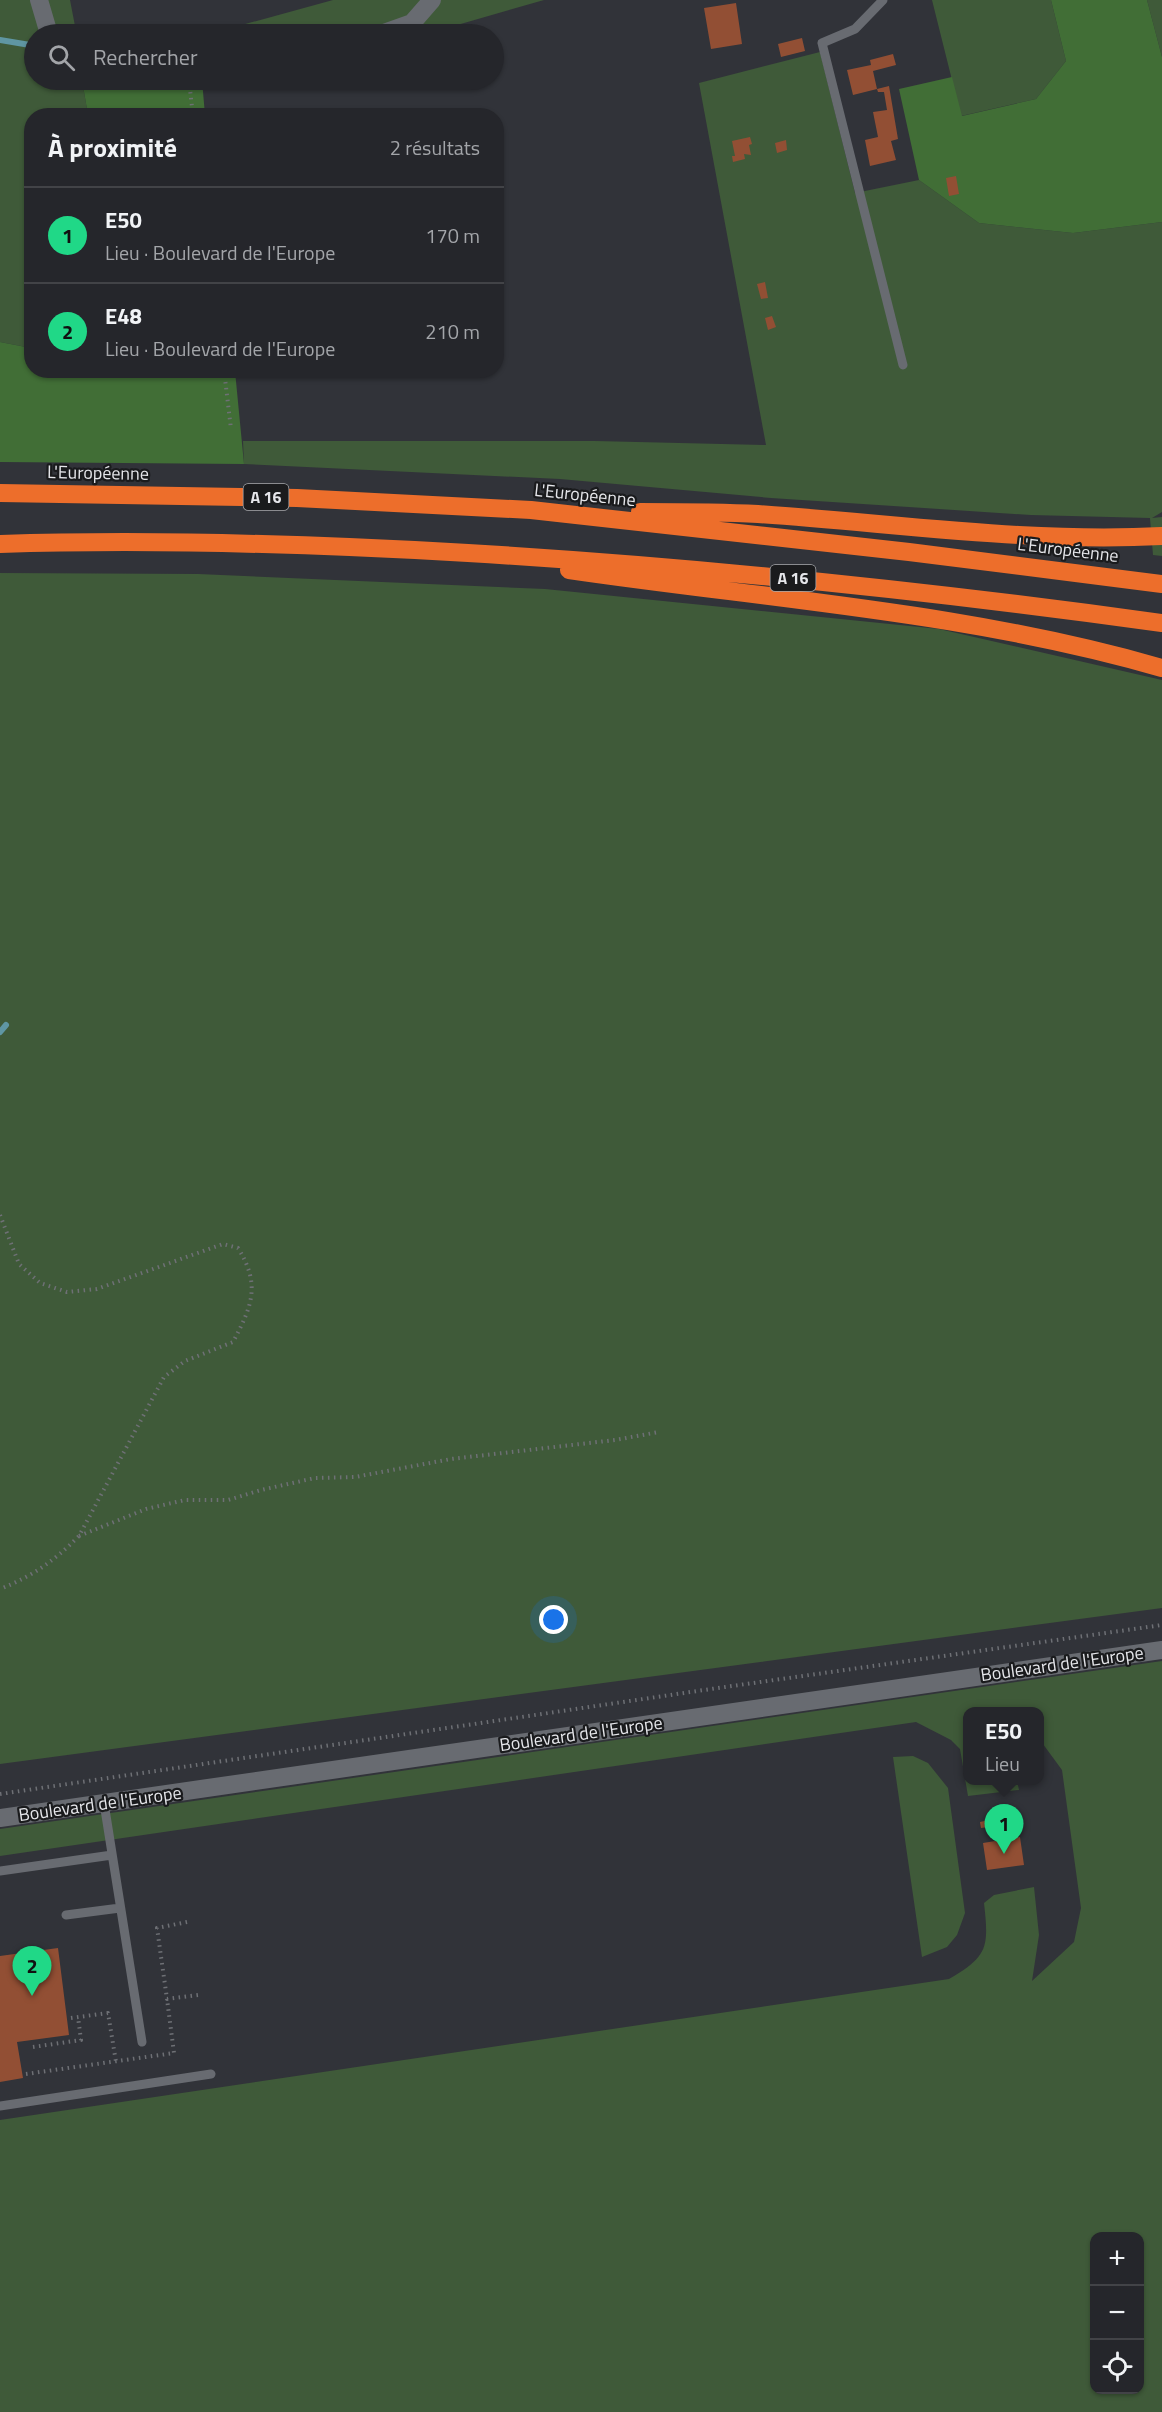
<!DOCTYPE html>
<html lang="fr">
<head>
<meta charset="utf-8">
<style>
  :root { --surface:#25262b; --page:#313237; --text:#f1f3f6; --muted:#a3a5a9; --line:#424347; --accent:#20d887 }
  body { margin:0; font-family:"Titillium Web",sans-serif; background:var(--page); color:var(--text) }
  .controls { position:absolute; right:18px; bottom:18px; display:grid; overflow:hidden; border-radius:12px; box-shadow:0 2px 4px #0004 }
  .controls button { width:54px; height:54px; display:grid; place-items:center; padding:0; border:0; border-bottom:2px solid var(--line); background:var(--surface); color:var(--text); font:30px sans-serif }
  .you { position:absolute; left:554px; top:1620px; width:21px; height:21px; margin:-15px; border:4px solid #fff; border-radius:50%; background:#1a73e8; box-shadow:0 0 0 9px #1a73e833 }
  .badge { display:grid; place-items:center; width:39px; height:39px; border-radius:50%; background:var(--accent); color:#111; font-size:20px; font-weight:700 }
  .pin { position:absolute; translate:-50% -50px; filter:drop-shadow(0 2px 3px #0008) }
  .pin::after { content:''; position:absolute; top:32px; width:21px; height:18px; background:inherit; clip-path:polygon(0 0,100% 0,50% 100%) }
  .popup { position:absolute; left:963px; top:1707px; width:81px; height:78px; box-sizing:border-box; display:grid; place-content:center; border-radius:12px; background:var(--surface); filter:drop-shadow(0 2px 4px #0005); font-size:20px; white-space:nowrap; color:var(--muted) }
  .popup b { font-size:22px; color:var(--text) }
  .popup::after { content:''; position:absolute; left:50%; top:100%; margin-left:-12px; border:12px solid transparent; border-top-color:var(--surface) }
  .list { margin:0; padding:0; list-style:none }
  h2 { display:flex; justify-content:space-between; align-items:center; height:78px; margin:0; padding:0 24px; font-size:26px }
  h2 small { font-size:20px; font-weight:400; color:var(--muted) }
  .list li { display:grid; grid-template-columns:39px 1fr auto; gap:18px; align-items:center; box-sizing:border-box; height:96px; padding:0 24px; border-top:2px solid var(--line) }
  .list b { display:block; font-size:22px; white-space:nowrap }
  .list p { margin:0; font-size:20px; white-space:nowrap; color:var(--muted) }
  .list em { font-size:20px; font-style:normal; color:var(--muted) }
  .icon { flex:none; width:33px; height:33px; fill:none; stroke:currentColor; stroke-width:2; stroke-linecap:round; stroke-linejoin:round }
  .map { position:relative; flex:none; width:1162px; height:2412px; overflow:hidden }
  .search { position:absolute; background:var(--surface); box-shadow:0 2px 4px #0004; left:24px; top:24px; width:480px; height:66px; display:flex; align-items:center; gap:15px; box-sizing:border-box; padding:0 21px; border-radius:33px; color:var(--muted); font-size:22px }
  .panel { position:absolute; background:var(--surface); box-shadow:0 2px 4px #0004; left:24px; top:108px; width:480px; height:270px; border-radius:24px }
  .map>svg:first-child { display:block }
  .green { fill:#3f5a39; fill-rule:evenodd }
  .forest { fill:#416e36 }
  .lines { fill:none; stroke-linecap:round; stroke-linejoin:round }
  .stream { stroke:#5f96a3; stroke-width:6 }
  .building { fill:#924f34 }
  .path { stroke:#6e7075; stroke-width:4; stroke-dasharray:1.5 4.5; stroke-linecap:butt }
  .lane { stroke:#686b71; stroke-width:9 }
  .street { stroke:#686b71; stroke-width:18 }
  .secondary { stroke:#686b71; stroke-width:18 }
  .highway { stroke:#ed6e2b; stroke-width:18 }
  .labels { text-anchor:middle; stroke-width:4.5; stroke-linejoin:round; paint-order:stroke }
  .shield { fill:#1a1b1d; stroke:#a8a9ac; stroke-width:1.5 }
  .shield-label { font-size:16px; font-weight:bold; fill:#e5e6ea }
  .street-label { font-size:18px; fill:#e5e6ea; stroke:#1a1b1d }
</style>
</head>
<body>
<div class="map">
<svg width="1162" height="2412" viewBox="0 0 1162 2412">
  <rect width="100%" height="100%" fill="#313339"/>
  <!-- green -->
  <path class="green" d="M0 0H70L75 26 64 34H34V80H82L88 115 32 116 31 348 0 342Z
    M333 0H544L426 34H209Z
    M932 0H1051L1066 61 1036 99 961 116Z
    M1147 0H1162V57Z
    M820 52 855 193 919 180 979 223 1073 233 1162 222V512L1152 518 1162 517V556L1153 555 1150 518 1031 515 771 498 560 479 244 464 243 441H595L766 445 699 83Z
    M0 573 198 574 545 589 939 629 1162 680V1608L0 1764Z
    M1162 1661V2412H0V2120L949 1979C988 1956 989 1948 984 1903L994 1895 1034 1887 1039 1935 1032 1981 1074 1942 1081 1908 1062 1770 1040 1740V1712H968V1780L1017 1781 1019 1790 968 1796 960 1749 951 1740 916 1722 0 1856V1829ZM1094 2236H1140V2390H1094Z
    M913 1756 928 1763 948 1788 965 1913 957 1935 947 1947 922 1957 893 1757Z"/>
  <!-- forest -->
  <path class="forest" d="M1051 0H1147L1162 57V222L1073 233 979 223 919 180 899 89 952 77 962 116 1036 99 1066 61Z
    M75 26 198 34H64Z
    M82 80H202L205 115H88Z
    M0 342 31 348 32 370 235 371 244 464 0 462Z"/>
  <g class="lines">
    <!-- stream -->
    <path class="stream" d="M0 40 30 45
      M0 1032 6 1025"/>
  </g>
  <!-- building -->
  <path class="building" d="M736 3 742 44 711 49 704 8Z
    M802 38 805 51 781 57 778 44Z
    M893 54 896 65 873 71 877 89 889 86 898 139 891 141 896 160 870 166 865 140 878 137 873 112 887 110 884 92H878L877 89 853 95 847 70 871 65 870 60Z
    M750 137 752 144 749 145 751 155 744 154 745 159 733 162 732 156H735L732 141Z
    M786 140 787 150 777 153 775 143Z
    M956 176 959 194 949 196 946 178Z
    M765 282 768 298 761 299 757 284Z
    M772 316 776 327 768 330 765 318Z
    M998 1818V1826L981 1828 980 1822Z
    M1020 1837 1024 1865 987 1870 983 1843Z
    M58 1948 69 2035 17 2042 23 2078 0 2082V1956Z"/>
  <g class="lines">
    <!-- path -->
    <path class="path" d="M189 80 193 116
      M224 370 231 429
      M0 1215 19 1264 40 1283 67 1292 97 1289 223 1244 238 1248C261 1285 252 1306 233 1342L185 1361 164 1377 79 1536C54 1561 33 1576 0 1589
      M79 1536 146 1509 185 1500H228L261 1490 315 1478 355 1477 451 1459 615 1440 659 1432
      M0 1794 711 1689 1162 1625
      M187 1922 157 1928 167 1999 198 1995
      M71 2018 108 2013 116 2062
      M33 2047 81 2040 78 2017
      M26 2074 174 2053 167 1999"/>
    <!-- lane -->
    <path class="lane" d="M883 0 855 29 822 43 903 365
      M104 1803 142 2042
      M0 1871 112 1855
      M66 1915 120 1908
      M0 2106 211 2074"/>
    <!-- street -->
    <path class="street" d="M39 0 49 34
      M381 34 412 23 432 0"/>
    <!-- secondary -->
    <path class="secondary" d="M0 1818 1162 1650"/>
    <!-- highway -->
    <path class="highway" d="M0 493 297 498 531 510 909 552 1162 584
      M640 512C679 512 719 512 758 514 893 523 1027 543 1162 536
      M0 544C156 539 313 544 468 553 701 567 931 591 1162 623
      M569 570C767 599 969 612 1162 668"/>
  </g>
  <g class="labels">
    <!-- shield labels -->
    <g class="shield">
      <rect x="243.5" y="484" width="45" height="26" rx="4.5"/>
      <rect x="770.5" y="565" width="45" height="26" rx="4.5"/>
    </g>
    <g class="shield-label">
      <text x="266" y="503">A 16</text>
      <text x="793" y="584">A 16</text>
    </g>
    <!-- street labels -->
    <g class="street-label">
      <text transform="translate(98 473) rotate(1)" y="6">L'Européenne</text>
      <text transform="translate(585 495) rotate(6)" y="6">L'Européenne</text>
      <text transform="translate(1068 550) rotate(7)" y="6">L'Européenne</text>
      <text transform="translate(1062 1664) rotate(-8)" y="6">Boulevard de l'Europe</text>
      <text transform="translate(581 1734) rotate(-8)" y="6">Boulevard de l'Europe</text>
      <text transform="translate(100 1804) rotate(-8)" y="6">Boulevard de l'Europe</text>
    </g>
  </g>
</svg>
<div class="controls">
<button>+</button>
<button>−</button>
<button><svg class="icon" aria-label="locate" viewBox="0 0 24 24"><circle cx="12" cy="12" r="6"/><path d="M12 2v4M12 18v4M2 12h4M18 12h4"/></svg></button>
</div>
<div class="you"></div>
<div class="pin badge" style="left:1004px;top:1854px">1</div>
<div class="popup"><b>E50</b>Lieu</div>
<div class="pin badge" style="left:32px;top:1996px">2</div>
<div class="search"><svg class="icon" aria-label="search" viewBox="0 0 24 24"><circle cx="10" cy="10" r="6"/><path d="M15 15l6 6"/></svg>Rechercher</div>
<section class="panel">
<h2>À proximité<small>2 résultats</small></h2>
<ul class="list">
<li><span class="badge">1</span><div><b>E50</b><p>Lieu · Boulevard de l'Europe</p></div><em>170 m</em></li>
<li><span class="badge">2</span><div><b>E48</b><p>Lieu · Boulevard de l'Europe</p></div><em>210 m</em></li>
</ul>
</section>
</div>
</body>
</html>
